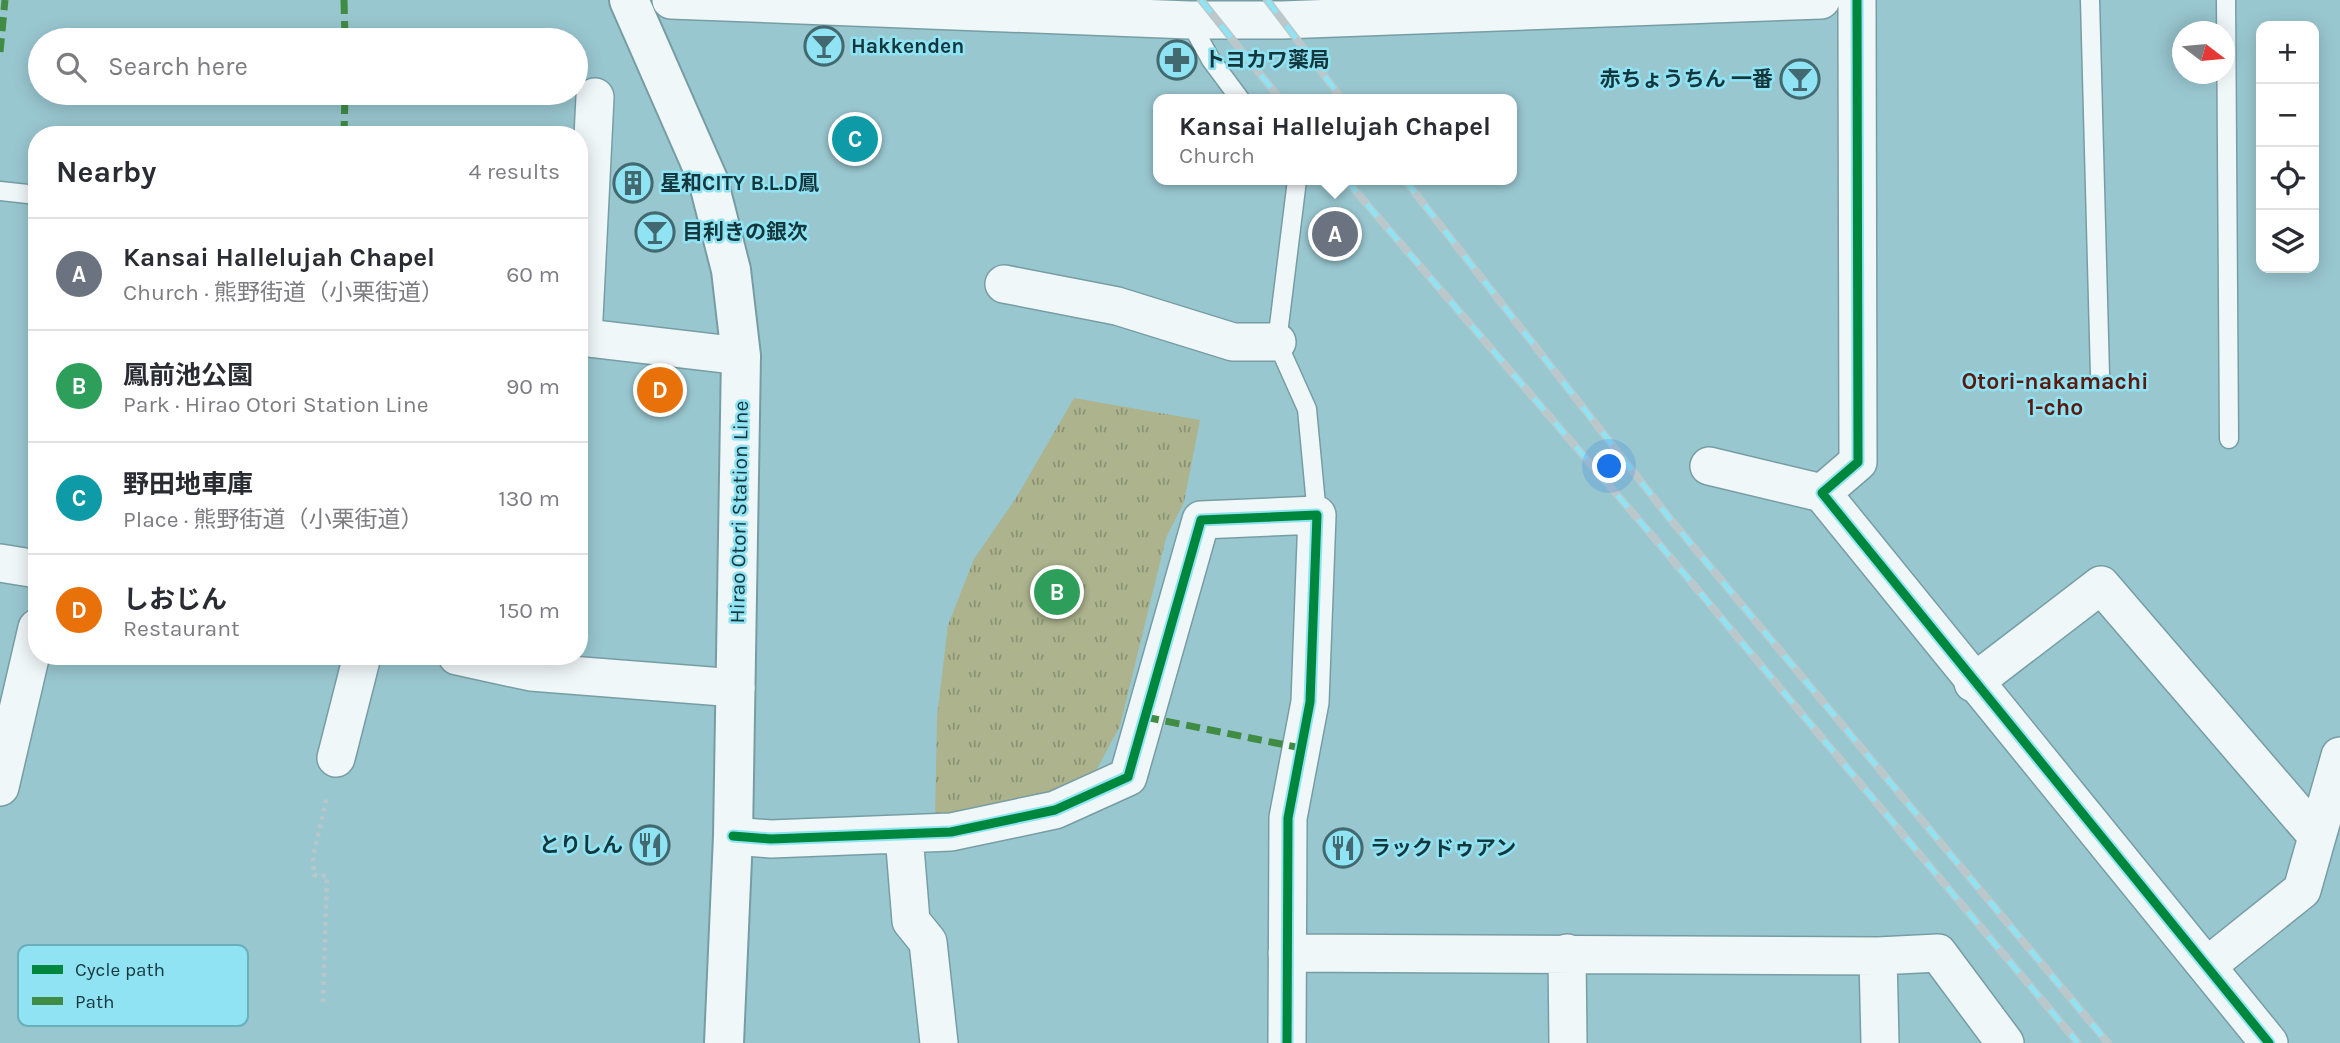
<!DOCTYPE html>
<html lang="en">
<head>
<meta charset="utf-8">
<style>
  :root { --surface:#fff; --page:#f7f7f7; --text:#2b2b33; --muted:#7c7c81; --line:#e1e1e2; --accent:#d93025 }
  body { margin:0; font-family:Karla,"Noto Sans JP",sans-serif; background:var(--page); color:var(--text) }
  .controls { position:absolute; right:21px; top:21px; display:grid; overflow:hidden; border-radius:14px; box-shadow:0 4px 18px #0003 }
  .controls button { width:63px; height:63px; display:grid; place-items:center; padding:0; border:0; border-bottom:2px solid var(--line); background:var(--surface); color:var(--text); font:35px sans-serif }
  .compass { position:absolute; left:2172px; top:21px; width:63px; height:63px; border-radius:50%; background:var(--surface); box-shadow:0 4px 18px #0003; rotate:106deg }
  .you { position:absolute; left:1610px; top:467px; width:24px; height:24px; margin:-18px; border:5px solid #fff; border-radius:50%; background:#1a73e8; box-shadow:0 0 0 10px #1a73e833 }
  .badge { display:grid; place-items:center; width:46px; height:46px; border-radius:50%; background:var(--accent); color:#fff; font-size:23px; font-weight:700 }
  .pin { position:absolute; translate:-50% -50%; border:4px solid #fff; box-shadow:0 2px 7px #0006 }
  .popup { position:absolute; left:1153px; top:94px; width:364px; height:91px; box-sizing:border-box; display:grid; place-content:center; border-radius:14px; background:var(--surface); filter:drop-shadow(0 2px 5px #0005); font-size:23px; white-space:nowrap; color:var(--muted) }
  .popup b { font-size:26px; color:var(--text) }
  .popup::after { content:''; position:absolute; left:50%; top:100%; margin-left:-14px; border:14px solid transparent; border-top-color:var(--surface) }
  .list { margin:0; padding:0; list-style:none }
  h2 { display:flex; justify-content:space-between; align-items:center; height:91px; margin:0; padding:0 28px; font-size:30px }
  h2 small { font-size:23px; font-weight:400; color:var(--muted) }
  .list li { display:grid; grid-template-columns:46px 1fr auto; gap:21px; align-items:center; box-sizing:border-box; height:112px; padding:0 28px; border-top:2px solid var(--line) }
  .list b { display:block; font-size:26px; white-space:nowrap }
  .list p { margin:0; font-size:23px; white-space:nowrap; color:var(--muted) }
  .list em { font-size:23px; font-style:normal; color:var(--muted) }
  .icon { flex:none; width:38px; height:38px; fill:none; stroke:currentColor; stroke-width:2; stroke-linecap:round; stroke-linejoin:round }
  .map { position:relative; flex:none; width:2340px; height:1043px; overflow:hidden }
  .search { position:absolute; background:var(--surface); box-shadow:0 4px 18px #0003; left:28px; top:28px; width:560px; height:77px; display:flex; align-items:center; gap:18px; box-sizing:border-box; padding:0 24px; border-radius:38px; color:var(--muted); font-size:26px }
  .panel { position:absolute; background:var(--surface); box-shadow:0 4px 18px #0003; left:28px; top:126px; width:560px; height:539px; border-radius:28px }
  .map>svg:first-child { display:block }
  .park { fill:url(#park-tufts) }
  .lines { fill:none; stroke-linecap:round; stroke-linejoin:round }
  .service-casing { stroke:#779da4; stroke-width:21 }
  .minor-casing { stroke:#779da4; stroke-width:40 }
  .secondary-casing { stroke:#779da4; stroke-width:42 }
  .path { stroke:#b9c7c9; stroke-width:4.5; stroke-dasharray:3.5 5; stroke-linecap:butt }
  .service { stroke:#f0f7f8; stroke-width:18 }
  .minor { stroke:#f0f7f8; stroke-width:37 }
  .secondary { stroke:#f0f7f8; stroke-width:38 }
  .rail-casing { stroke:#bac8cb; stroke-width:8 }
  .rail { stroke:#90e3f3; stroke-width:5; stroke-dasharray:16; stroke-linecap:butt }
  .quiet { stroke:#408c44; stroke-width:7; stroke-dasharray:14 7; stroke-linecap:butt }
  .cycleway-casing { stroke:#90e3f3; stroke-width:13 }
  .cycleway { stroke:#00873e; stroke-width:9 }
  .labels { text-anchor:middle; stroke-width:5; stroke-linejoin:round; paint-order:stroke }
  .poi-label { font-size:21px; font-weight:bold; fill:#13373d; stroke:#90e3f3; text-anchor:start }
  .street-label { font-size:21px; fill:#13373d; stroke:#90e3f3 }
  .neighbourhood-label { font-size:23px; font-weight:bold; fill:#5c190f; stroke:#90e3f3 }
  .key { fill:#90e3f3; stroke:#6aafbc; stroke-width:2 }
  .key-label { font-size:19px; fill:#13373d }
</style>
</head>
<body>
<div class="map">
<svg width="2340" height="1043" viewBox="0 0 2340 1043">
  <defs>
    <pattern id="park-tufts" width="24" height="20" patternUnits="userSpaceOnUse" patternTransform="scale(1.75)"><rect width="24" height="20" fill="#acb38d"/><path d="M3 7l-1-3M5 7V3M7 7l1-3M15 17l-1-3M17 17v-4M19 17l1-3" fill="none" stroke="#8b9274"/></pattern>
  </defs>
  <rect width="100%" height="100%" fill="#99c7d0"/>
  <!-- park -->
  <path class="park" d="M1074 398 1200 420 1184 502 1166 538 1120 726 1092 778 1044 798 935 820 937 716 948 625 974 559 1016 498Z"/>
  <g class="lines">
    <!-- service casing -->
    <g class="service-casing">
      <path id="service" d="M2090 0 2100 375
        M2226 0 2229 439
        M1189 20 1211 60 1240 99
        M1297 180 1277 342 1307 409 1317 515
        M0 191 37 195"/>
    </g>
    <!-- minor casing -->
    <g class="minor-casing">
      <path id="minor" d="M671 0 1189 20H1282L1821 0
        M1857 0 1858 462 1822 493 2269 1043
        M1004 284 1117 306 1233 342H1277
        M579 337 741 356
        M583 338 595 97
        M1709 466 1822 493
        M0 563 37 569
        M457 656 531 672 736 688
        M1973 683 2101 585 2317 836
        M336 758 362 656
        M0 787 37 628
        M904 835 911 921 928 942 939 1043
        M733 836 771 839 951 832 1055 810 1128 777 1201 520 1317 515 1310 702 1288 818 1287 1043
        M1287 953 1878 956 1880 1043
        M1567 953 1568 1043
        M1878 956 1938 953 2005 1043
        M2207 966 2302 890 2340 756"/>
    </g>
    <!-- secondary casing -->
    <g class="secondary-casing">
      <path id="secondary" d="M629 0 708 180 731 270 741 356 733 836 724 1043"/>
    </g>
    <!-- path -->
    <path class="path" d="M323 1002 327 876 314 875 313 857 327 796"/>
    <!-- service -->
    <use href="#service" class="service"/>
    <!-- minor -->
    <use href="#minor" class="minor"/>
    <!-- secondary -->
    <use href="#secondary" class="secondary"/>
    <!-- rail casing -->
    <g class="rail-casing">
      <path id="rail" d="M1201 0 1280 99
        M1267 0 1342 99
        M1346 180 1650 533 2078 1043
        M1405 180 1671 520 2108 1043"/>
    </g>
    <!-- rail -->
    <use href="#rail" class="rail"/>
    <!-- quiet -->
    <path class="quiet" d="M344 0 345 40
      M0 52 5 0
      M344 135 345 93
      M1145 717 1301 748"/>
    <!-- cycleway casing -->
    <g class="cycleway-casing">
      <path id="cycleway" d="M1857 0 1858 462 1822 493 2269 1043
        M733 836 771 839 951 832 1055 810 1128 777 1201 520 1317 515 1310 702 1288 818 1287 1043"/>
    </g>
    <!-- cycleway -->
    <use href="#cycleway" class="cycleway"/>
  </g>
  <!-- icons -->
  <defs>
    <g id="bar-ring" transform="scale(2.0125)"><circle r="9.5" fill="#90e3f3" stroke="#426970" stroke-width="1.5"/><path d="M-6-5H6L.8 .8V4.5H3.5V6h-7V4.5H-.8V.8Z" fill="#426970"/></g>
    <g id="pharmacy-ring" transform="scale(2.0125)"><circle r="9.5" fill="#90e3f3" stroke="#426970" stroke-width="1.5"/><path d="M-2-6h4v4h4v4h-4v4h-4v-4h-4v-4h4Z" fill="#426970"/></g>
    <g id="building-ring" transform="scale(2.0125)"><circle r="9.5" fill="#90e3f3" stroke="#426970" stroke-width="1.5"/><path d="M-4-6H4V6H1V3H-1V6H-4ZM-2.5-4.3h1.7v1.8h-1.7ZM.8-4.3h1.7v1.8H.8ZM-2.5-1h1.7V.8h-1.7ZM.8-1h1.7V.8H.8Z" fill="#426970"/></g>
    <g id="restaurant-ring" transform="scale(2.0125)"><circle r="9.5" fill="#90e3f3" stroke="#426970" stroke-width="1.5"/><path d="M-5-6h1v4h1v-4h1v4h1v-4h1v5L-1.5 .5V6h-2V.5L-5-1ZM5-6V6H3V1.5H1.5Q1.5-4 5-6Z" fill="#426970"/></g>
  </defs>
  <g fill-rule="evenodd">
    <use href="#bar-ring" x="824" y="46"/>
    <use href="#pharmacy-ring" x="1177" y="60"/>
    <use href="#bar-ring" x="1800" y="79"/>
    <use href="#building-ring" x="633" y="183"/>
    <use href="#bar-ring" x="655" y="232"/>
    <use href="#restaurant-ring" x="650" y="845"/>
    <use href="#restaurant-ring" x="1343" y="848"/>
  </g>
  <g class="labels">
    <!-- poi labels -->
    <g class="poi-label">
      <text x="851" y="53">Hakkenden</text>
      <text x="1204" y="67">トヨカワ薬局</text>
      <text x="1773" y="86" text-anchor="end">赤ちょうちん 一番</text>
      <text x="660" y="190">星和CITY B.L.D鳳</text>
      <text x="682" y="239">目利きの銀次</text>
      <text x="623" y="852" text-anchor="end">とりしん</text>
      <text x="1370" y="855">ラックドゥアン</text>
    </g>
    <!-- street labels -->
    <g class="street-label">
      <text transform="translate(739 512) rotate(-89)" y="7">Hirao Otori Station Line</text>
    </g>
    <!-- neighbourhood labels -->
    <g class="neighbourhood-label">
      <text x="2055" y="389">Otori-nakamachi<tspan x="2055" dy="26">1-cho</tspan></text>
    </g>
  </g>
  <!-- legend -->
  <rect x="18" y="945" width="230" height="81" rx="10" class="key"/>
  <rect x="32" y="965" width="31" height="9" fill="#00873e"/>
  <rect x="32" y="997" width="31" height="8" fill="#408c44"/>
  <g class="key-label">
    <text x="75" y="976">Cycle path</text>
    <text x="75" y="1008">Path</text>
  </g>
</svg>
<div class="controls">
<button>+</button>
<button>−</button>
<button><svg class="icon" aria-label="locate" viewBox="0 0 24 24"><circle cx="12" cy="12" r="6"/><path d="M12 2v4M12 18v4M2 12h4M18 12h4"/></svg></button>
<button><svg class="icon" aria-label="layers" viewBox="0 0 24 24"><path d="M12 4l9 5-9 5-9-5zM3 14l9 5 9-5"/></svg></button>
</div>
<svg class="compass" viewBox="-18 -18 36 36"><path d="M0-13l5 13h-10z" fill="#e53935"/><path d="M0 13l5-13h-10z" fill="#7c7c81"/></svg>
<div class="you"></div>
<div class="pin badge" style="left:1335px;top:234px;background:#6b7280">A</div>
<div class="popup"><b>Kansai Hallelujah Chapel</b>Church</div>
<div class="pin badge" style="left:1057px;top:592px;background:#2e9e5b">B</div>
<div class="pin badge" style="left:855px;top:139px;background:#0f9aa8">C</div>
<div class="pin badge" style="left:660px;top:390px;background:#e8710a">D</div>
<div class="search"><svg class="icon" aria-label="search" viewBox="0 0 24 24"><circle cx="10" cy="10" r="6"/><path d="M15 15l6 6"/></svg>Search here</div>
<section class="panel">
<h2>Nearby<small>4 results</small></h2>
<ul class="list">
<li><span class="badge" style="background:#6b7280">A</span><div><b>Kansai Hallelujah Chapel</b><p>Church · 熊野街道（小栗街道）</p></div><em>60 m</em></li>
<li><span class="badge" style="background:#2e9e5b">B</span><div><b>鳳前池公園</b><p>Park · Hirao Otori Station Line</p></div><em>90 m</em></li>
<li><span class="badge" style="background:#0f9aa8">C</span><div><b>野田地車庫</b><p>Place · 熊野街道（小栗街道）</p></div><em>130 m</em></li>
<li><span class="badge" style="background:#e8710a">D</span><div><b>しおじん</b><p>Restaurant</p></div><em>150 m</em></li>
</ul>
</section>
</div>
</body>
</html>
